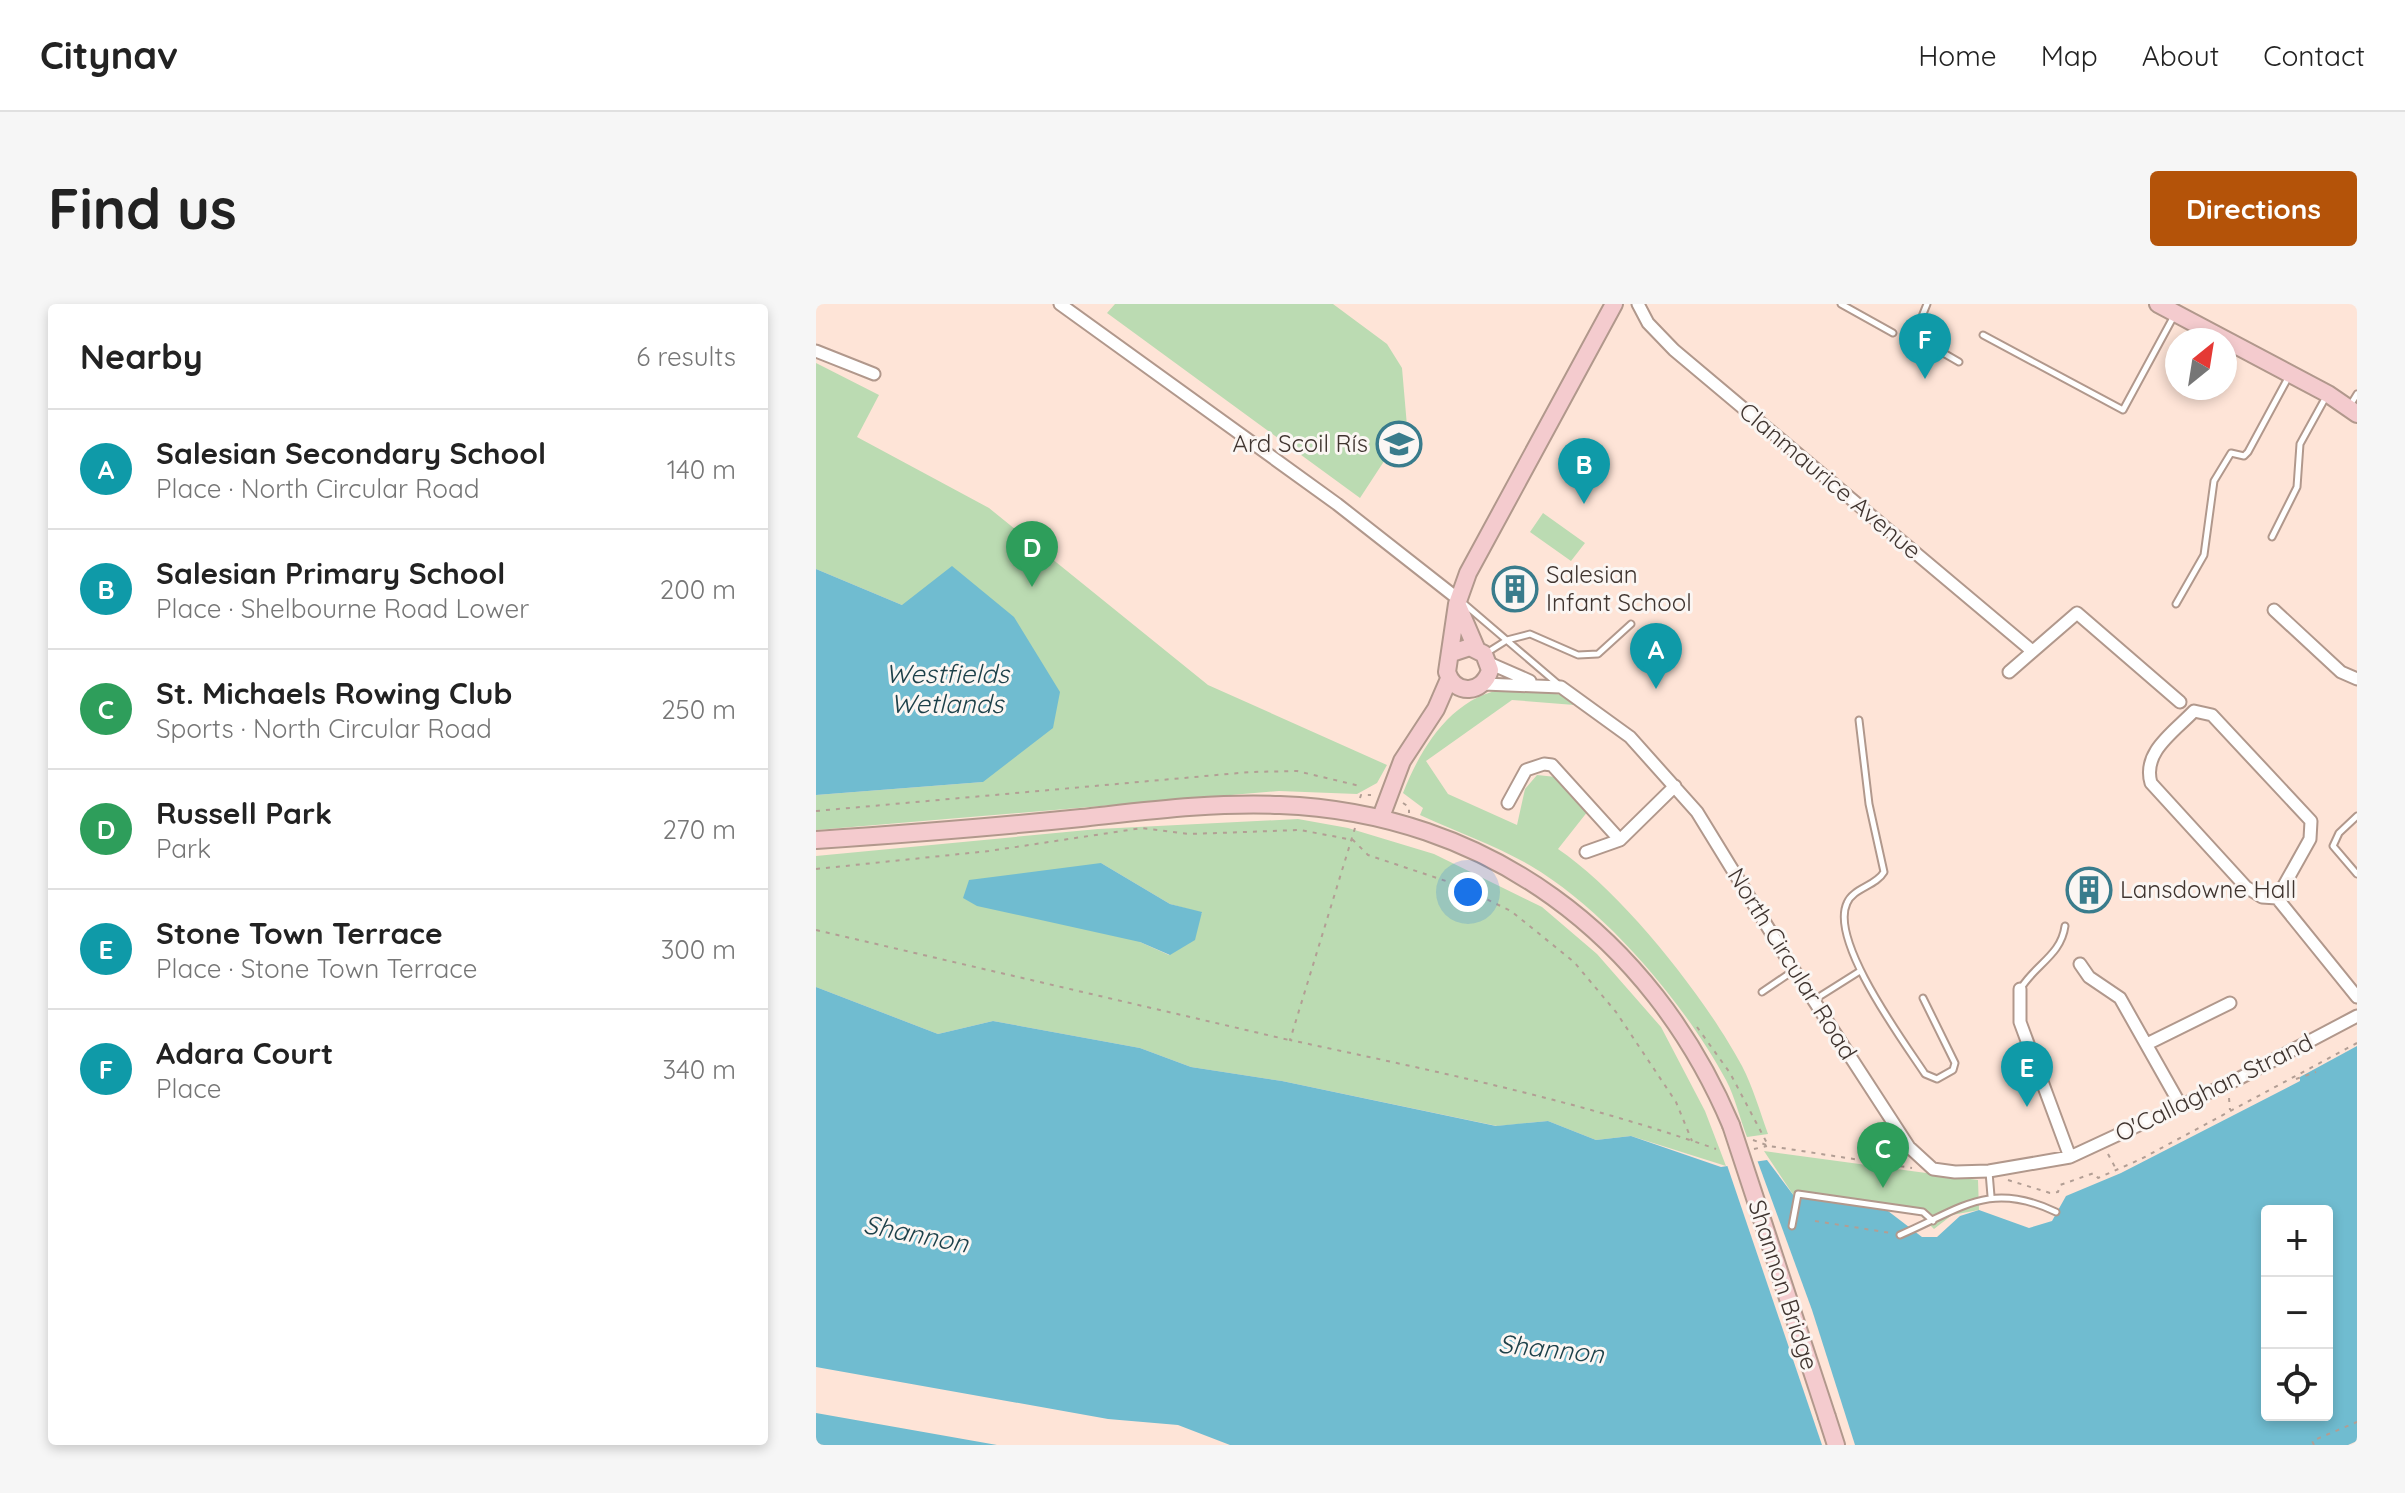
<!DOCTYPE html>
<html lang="en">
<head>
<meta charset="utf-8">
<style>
  :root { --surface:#fff; --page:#f6f6f6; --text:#222; --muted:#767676; --line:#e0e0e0; --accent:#b45309 }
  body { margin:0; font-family:Quicksand,sans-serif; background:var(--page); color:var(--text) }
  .controls { position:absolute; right:24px; bottom:24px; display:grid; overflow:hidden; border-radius:8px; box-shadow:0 4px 12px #0003 }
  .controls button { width:72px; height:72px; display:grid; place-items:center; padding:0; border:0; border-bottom:2px solid var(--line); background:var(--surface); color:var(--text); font:40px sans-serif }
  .compass { position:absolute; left:1349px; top:24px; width:72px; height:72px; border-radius:50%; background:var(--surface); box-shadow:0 4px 12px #0003; rotate:30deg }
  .you { position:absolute; left:652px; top:588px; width:28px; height:28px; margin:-20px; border:6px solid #fff; border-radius:50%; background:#1a73e8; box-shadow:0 0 0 12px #1a73e833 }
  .badge { display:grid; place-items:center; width:52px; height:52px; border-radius:50%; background:var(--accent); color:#fff; font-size:26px; font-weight:700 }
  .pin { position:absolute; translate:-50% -66px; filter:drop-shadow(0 2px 4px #0008) }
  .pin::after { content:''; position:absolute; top:42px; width:28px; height:24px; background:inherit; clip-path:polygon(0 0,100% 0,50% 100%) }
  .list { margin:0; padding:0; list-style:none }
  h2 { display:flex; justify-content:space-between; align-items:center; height:104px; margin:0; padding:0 32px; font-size:34px }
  h2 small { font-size:26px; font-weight:400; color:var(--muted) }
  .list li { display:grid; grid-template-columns:52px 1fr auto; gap:24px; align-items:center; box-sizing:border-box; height:120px; padding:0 32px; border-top:2px solid var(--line) }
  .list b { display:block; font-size:30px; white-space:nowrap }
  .list p { margin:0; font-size:26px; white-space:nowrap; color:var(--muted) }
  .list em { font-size:26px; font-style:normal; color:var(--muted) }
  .icon { flex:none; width:44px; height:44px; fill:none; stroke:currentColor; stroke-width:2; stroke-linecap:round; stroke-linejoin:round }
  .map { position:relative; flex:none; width:1541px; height:1141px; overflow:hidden; border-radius:8px }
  header { display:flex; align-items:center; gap:48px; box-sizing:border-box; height:112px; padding:0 40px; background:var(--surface); border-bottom:2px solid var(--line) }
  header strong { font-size:38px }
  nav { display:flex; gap:44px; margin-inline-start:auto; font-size:28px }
  .intro { display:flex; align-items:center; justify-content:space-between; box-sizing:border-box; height:192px; padding:0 48px }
  h1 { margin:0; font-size:56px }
  .button { padding:20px 36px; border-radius:8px; background:var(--accent); color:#fff; font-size:28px; font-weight:700 }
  main { display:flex; gap:48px; padding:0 48px }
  aside { flex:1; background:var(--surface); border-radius:8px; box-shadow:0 4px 12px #0003 }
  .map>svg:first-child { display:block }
  .green { fill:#bbdbb2; fill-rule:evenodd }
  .water { fill:#70bcd0; fill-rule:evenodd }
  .pier { fill:#fee4d7 }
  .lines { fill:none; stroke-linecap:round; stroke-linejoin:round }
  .service-casing { stroke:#b1988c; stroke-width:9 }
  .minor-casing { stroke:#b1988c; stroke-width:15 }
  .secondary-casing { stroke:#b1988c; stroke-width:20 }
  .path { stroke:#b29e94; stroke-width:2; stroke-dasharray:4 6; stroke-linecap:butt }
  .service { stroke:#fff; stroke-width:5 }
  .minor { stroke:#fff; stroke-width:11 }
  .secondary { stroke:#f4cbce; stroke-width:16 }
  .secondary-bridge-casing { stroke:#b1988c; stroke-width:20; stroke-linecap:butt }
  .secondary-bridge { stroke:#f4cbce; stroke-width:16 }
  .labels { text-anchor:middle; stroke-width:6; stroke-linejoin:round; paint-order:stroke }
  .poi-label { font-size:24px; fill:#403530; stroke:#fbf6f3; text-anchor:start }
  .street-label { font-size:24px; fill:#403530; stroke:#fbf6f3 }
  .water-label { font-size:26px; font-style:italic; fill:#1d414a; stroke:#fbf6f3 }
</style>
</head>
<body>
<header>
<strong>Citynav</strong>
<nav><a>Home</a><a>Map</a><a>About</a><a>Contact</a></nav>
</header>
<div class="intro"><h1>Find us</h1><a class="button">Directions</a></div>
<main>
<aside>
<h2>Nearby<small>6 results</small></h2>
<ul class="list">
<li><span class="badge" style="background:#0f9aa8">A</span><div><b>Salesian Secondary School</b><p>Place · North Circular Road</p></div><em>140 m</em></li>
<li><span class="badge" style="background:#0f9aa8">B</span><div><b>Salesian Primary School</b><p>Place · Shelbourne Road Lower</p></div><em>200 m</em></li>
<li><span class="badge" style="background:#2e9e5b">C</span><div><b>St. Michaels Rowing Club</b><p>Sports · North Circular Road</p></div><em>250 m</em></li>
<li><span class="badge" style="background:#2e9e5b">D</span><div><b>Russell Park</b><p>Park</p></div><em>270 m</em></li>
<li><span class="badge" style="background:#0f9aa8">E</span><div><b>Stone Town Terrace</b><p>Place · Stone Town Terrace</p></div><em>300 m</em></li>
<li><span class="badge" style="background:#0f9aa8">F</span><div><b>Adara Court</b><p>Place</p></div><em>340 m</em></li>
</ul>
</aside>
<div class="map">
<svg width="1541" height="1141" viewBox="0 0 1541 1141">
  <rect width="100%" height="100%" fill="#fee4d7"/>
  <!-- green -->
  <path class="green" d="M299 0H517L571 40 586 64 591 122 544 194 291 9Z
    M0 59 63 91 41 133 173 204 392 381 571 461 561 479 541 490 463 487 0 526V491L167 478 86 301 0 265Z
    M727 209 769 239 755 257 714 228Z
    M691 385 758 392 771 402 696 396 610 457 632 490 701 521 709 485 721 471 740 473 772 507 742 545C806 588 889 693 926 762 937 783 944 808 952 830L931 833C924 815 919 793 910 776 868 699 791 607 715 562 681 542 641 528 604 511L607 504 587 489C605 443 637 391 691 385Z
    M482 515 532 524 618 550 726 603 781 650 845 723 889 807 910 862 815 832 780 836 732 817 681 822 466 777 375 763 324 744 177 717 122 730 0 683V552L282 525ZM285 559 354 600 386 609 353 651 324 638Z
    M948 847 1162 876 1163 906 1136 911 1118 925 1104 911 978 892Z"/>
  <!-- water -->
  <path class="water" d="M136 262 198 313 244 388 237 424 167 478 0 491V265L86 301Z
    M285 559 354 600 386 608 379 636 354 651 324 638 161 602 147 594 153 576Z
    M0 683 122 730 177 717 324 744 375 763 466 777 680 822 732 817 780 836 815 832 905 863 951 856 978 892 1072 907 1106 933H1121L1144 912 1163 906 1213 924 1236 917 1250 892 1305 869 1484 777V773L1541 742V1137L1532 1141H414L362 1121 292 1115 0 1063ZM1451 907H1511V1111H1451Z
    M0 1109 181 1141H0Z"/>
  <!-- pier -->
  <path class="pier" d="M940 853 996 1006 1039 1141H1006L910 858Z"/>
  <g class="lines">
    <!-- service casing -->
    <g class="service-casing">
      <path id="service" d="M1025 0 1077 29
        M1111 0 1098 32 1143 58
        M1167 31 1307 106 1359 10
        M1533 103 1541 90
        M1456 233 1481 183 1484 140 1511 91
        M646 298 742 380
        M1360 300 1388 251 1398 177 1415 149 1428 152 1432 148 1472 74
        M672 348 691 336 714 330 762 351 782 350 815 320
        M1043 416 1053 500 1068 568C1060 582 1037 584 1031 599 1013 637 1088 738 1109 770L1121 775 1137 766 1139 759 1107 694
        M1541 512 1523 529 1517 542 1541 570
        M1205 684C1220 660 1245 651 1249 622
        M946 688 977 667
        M998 696 1044 667
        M1173 868 1175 892
        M976 922 982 890 1107 908 1117 917
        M1084 931C1145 905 1173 876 1240 908"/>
    </g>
    <!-- minor casing -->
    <g class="minor-casing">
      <path id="minor" d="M244 0 521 200 642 295
        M822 0 832 19 858 46 1215 346
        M0 47 58 70
        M1458 306 1525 368 1541 375
        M673 359 714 377
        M1193 368 1261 309 1364 398
        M668 380 745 383 814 433 881 508 978 666 1093 843 1117 865 1139 868 1173 867 1254 853 1422 775 1541 712
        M692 499 710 466 728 460 736 461 804 536
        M770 548 804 536 859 482
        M1461 594 1494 535 1495 517 1396 411 1378 407C1358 428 1326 448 1335 479L1430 583 1446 593 1461 594 1541 693
        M1264 660 1273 673 1304 694 1365 802
        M1204 685V718L1254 853
        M1331 740 1414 699"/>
    </g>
    <!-- secondary casing -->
    <g class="secondary-casing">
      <path id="secondary" d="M1342 0 1512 90 1541 110
        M642 302 660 344
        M636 349 654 343 668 350 674 366C667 390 639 392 631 368L641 300 652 269 798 0
        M565 513 586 457 620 405 633 375
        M0 536C89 530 177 523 265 514 330 507 398 498 464 501 671 509 835 632 915 821
        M1011 1113 1020 1141"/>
    </g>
    <!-- path -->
    <path class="path" d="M544 494 545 491H555
      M587 499 593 503V509
      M0 507 434 468 481 467 544 482
      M539 524 474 736C618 767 761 796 900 845
      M0 565 173 547 326 524 373 530 484 526 537 536 552 551 639 580 695 607 758 658 800 708 860 798 876 837
      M0 626 473 736
      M881 723 914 769 952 841
      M1480 775 1500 768
      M1413 794 1414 806
      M937 836 953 842 1096 864
      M938 845 951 842
      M1292 850 1300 865
      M1192 876 1234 889 1242 888 1244 881 1278 869 1282 874 1325 855 1541 739
      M999 917 1075 929
      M1498 1141 1496 1137 1541 1118"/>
    <!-- service -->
    <use href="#service" class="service"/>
    <!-- minor -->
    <use href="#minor" class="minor"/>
    <!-- secondary -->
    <use href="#secondary" class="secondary"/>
    <!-- secondary-bridge casing -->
    <g class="secondary-bridge-casing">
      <path id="secondary-bridge" d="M915 821 1011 1113"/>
    </g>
    <!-- secondary-bridge -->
    <use href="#secondary-bridge" class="secondary-bridge"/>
  </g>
  <!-- icons -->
  <defs>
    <g id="school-ring" transform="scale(2.3)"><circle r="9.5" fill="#fbf6f3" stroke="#397c8c" stroke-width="1.5"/><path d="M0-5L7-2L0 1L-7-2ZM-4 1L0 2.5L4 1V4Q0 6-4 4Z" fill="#397c8c"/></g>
    <g id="building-ring" transform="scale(2.3)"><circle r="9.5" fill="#fbf6f3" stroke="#397c8c" stroke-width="1.5"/><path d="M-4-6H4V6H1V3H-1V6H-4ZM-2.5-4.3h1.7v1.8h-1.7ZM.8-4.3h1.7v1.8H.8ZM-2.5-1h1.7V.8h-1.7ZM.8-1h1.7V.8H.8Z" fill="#397c8c"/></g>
  </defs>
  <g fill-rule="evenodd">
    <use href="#school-ring" x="583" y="140"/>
    <use href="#building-ring" x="699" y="285"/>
    <use href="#building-ring" x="1273" y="586"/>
  </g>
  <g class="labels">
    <!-- poi labels -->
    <g class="poi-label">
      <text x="552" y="148" text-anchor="end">Ard Scoil Rís</text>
      <text x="730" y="279">Salesian<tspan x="730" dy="28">Infant School</tspan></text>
      <text x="1304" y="594">Lansdowne Hall</text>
    </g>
    <!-- street labels -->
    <g class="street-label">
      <text transform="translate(1014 177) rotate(40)" y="8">Clanmaurice Avenue</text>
      <text transform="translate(976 660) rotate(58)" y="8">North Circular Road</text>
      <text transform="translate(1398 784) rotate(-26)" y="8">O'Callaghan Strand</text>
      <text transform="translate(967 981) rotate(72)" y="8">Shannon Bridge</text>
    </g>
    <!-- water labels -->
    <g class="water-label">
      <text x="131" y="379">Westfields<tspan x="131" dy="30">Wetlands</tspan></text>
      <text transform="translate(100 930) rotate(11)" y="9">Shannon</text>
      <text transform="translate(735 1045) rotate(6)" y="9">Shannon</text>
    </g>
  </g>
</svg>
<div class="controls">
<button>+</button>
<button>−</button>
<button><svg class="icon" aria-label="locate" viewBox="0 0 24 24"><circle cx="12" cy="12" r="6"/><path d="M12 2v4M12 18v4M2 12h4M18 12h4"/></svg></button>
</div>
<svg class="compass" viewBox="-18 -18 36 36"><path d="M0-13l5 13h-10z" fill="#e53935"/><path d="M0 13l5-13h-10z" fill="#767676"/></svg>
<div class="you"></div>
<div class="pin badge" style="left:840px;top:385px;background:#0f9aa8">A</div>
<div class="pin badge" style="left:768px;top:200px;background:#0f9aa8">B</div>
<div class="pin badge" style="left:1067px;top:884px;background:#2e9e5b">C</div>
<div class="pin badge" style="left:216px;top:283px;background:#2e9e5b">D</div>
<div class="pin badge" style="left:1211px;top:803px;background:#0f9aa8">E</div>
<div class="pin badge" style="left:1109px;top:75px;background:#0f9aa8">F</div>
</div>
</main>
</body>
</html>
